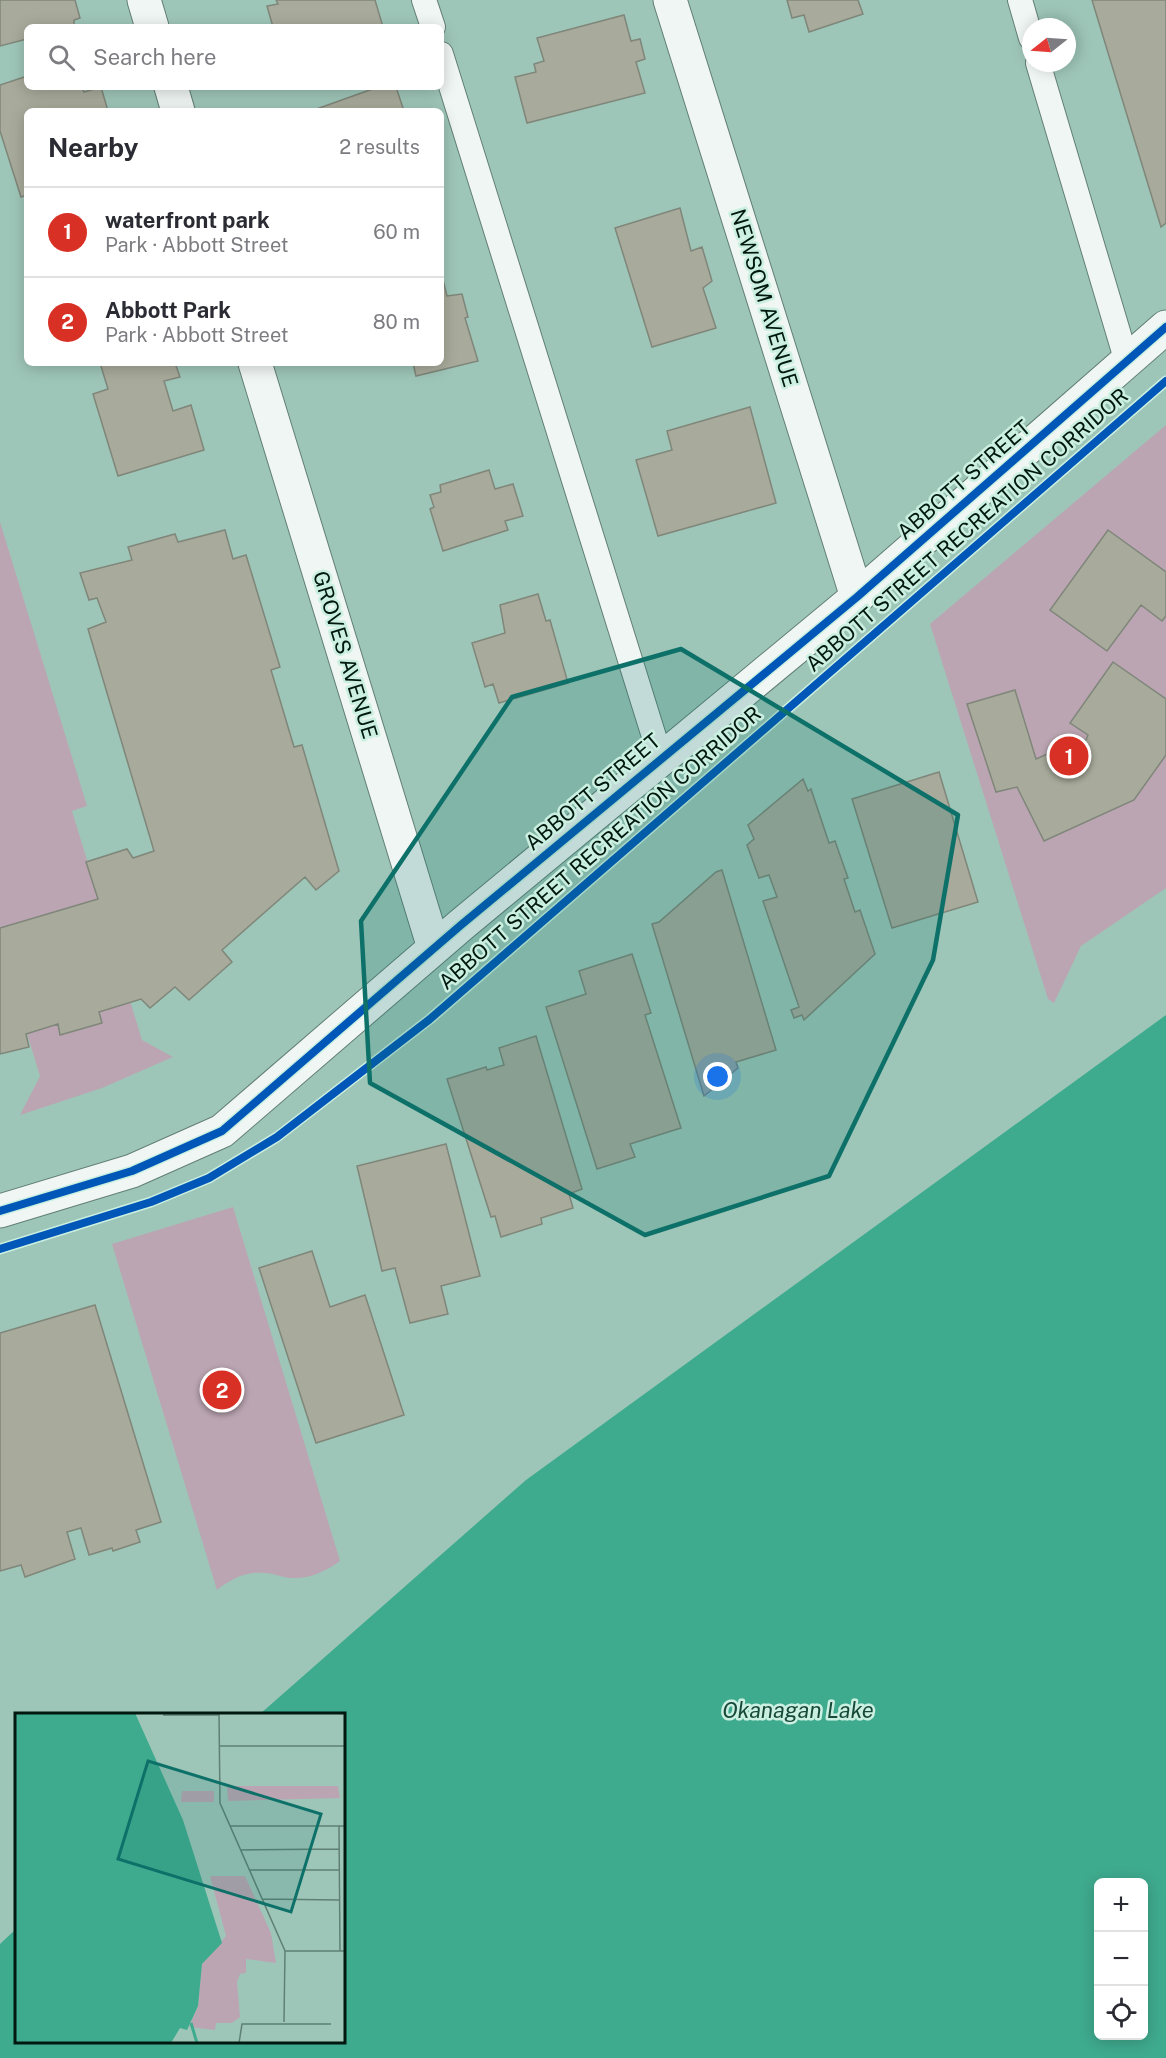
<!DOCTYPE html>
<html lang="en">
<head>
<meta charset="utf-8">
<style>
  :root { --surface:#fff; --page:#f7f7f7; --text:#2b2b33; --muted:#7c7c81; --line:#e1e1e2; --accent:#d93025 }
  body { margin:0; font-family:"Public Sans",sans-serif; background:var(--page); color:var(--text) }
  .controls { position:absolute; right:18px; bottom:18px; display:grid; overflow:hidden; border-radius:9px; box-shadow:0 3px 15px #0003 }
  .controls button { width:54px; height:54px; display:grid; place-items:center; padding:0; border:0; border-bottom:2px solid var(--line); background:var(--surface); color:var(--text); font:30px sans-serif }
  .compass { position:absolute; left:1022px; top:18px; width:54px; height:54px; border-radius:50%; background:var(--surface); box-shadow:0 3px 15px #0003; rotate:253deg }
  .you { position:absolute; left:718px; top:1077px; width:21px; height:21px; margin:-15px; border:4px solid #fff; border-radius:50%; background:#1a73e8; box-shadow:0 0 0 9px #1a73e833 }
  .badge { display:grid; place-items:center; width:39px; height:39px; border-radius:50%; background:var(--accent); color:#fff; font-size:20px; font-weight:700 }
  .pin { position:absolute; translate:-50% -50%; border:3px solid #fff; box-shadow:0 2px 6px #0006 }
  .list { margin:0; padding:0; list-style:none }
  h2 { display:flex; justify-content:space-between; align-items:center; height:78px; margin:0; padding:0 24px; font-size:26px }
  h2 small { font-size:20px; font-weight:400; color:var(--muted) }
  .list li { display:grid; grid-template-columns:39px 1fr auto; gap:18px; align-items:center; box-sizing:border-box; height:90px; padding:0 24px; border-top:2px solid var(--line) }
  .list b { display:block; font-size:22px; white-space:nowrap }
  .list p { margin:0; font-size:20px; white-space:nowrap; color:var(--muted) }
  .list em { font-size:20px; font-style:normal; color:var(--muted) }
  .icon { flex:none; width:33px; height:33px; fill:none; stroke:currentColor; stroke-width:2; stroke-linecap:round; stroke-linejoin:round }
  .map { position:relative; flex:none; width:1166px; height:2058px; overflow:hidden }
  .search { position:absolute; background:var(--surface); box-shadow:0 3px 15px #0003; left:24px; top:24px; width:420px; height:66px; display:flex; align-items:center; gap:15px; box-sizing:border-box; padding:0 21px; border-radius:9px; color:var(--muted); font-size:22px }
  .panel { position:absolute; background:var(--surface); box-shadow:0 3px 15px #0003; left:24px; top:108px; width:420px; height:258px; border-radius:9px }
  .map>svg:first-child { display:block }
  .green { fill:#bba5b2 }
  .water { fill:#3fab8e; fill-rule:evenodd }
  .building { fill:#a8aa9b; stroke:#7f867a; stroke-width:1.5 }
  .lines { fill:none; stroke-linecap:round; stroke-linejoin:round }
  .service-casing { stroke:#627f75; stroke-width:26 }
  .minor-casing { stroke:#627f75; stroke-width:35 }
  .service { stroke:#f0f6f4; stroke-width:24 }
  .minor { stroke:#f0f6f4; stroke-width:33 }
  .cycleway-casing { stroke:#cbf0e1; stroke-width:11 }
  .cycleway { stroke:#0057b8; stroke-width:8 }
  .marked { fill:#0e7169; fill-opacity:0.2; stroke:#0e7169; stroke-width:4.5; stroke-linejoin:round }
  .labels { text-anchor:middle; stroke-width:5; stroke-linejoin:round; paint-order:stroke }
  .street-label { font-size:21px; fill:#00180f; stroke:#cbf0e1 }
  .water-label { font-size:22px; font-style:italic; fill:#17493a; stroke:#cbf0e1 }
  .inset-river { fill:none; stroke:#3fab8e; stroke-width:3 }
  .inset-road { fill:none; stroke:#5f8074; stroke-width:1.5 }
  .view { fill:#0e7169; fill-opacity:0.15; stroke:#0e7169; stroke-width:3 }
  .inset-edge { fill:none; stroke:#00180f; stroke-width:3 }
</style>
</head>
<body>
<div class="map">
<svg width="1166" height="2058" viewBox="0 0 1166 2058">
  <rect width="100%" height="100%" fill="#9ec6b8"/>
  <!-- green -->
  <path class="green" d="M1166 425V888L1081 946 1054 1003 1048 999 930 624Z
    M0 522 87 806 72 811 142 1040 173 1057 102 1088 20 1115 40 1076 0 945Z
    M233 1207 340 1561C326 1571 310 1579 292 1578 283 1578 274 1573 264 1573 246 1571 231 1579 217 1590L112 1244Z"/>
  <!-- water -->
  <path class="water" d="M1166 1015V2058H0V1944L16 1929V2042H344V1714H260L526 1480ZM1098 1882H1144V2036H1098Z"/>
  <!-- building -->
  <path class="building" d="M0 0H75L80 18 74 20V27H27V39L0 46Z
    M276 0H375L383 27H273L267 6 278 4Z
    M787 0H858L863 14 809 32 804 15 792 18Z
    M1092 0H1166V223L1161 227Z
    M624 15 631 41 640 39 645 59 636 62 645 93 527 123 515 77 536 72 534 64 544 61 537 38Z
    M27 76V87H82L84 92 101 87 108 111H27V195L21 197 0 131V85Z
    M378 87H396L404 111H311Z
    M680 208 691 251 702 247 712 281 703 288 716 328 652 347 615 228Z
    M441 272 447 296 462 294 468 317 465 318 478 361 416 376 413 363H441Z
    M100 363H175L180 377 164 381 173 411 191 405 204 450 118 476 93 394 108 389Z
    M750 407 776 503 658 536 636 460 672 450 667 431Z
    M489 470 495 489 513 484 523 516 505 521 508 530 443 551 430 509 434 507 430 495 441 492 440 485Z
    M225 530 233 559 246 555 280 667 271 670 294 747 302 745 339 871 316 890 305 877 222 950 232 962 189 1000 175 987 150 1008 141 999 99 1012 102 1023 60 1035 58 1024 26 1034 29 1047 0 1054V928L98 899 86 862 127 849 133 858 154 851 88 629 106 622 97 598 89 600 80 573 132 560 128 547 175 534 178 542Z
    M1108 530 1166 572V616L1162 621 1141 605 1107 651 1050 610Z
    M538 594 546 621 550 620 568 683 499 703 493 684 485 687 472 643 505 633 500 605Z
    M1113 662 1166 699V755L1134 800 1044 841 1017 787 996 792 967 704 1015 690 1036 759 1073 743 1075 744 1086 740 1088 735 1070 723Z
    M939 772 978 902 892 928 852 799Z
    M803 779 808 791 811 789 829 843 835 841 848 878 844 879 855 912 860 910 875 954 804 1020 802 1015 794 1018 791 1010 799 1007 763 901 777 897 769 875 759 878 747 845 754 839 748 825Z
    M722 870 776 1050 736 1062 738 1068 704 1096 652 924 659 922 716 872Z
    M632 954 651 1013 645 1015 681 1128 630 1144 635 1157 597 1169 546 1007 586 994 579 971Z
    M536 1036 582 1189 569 1194 573 1208 541 1218 542 1224 501 1237 495 1216 491 1217 447 1079 486 1067 487 1070 504 1065 499 1048Z
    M446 1144 480 1276 441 1286 448 1314 410 1323 395 1268 382 1271 357 1166Z
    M312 1251 330 1307 365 1295 404 1415 316 1443 259 1268Z
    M95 1305 161 1522 136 1530 140 1542 113 1551 112 1548 89 1555 81 1528 67 1532 75 1559 25 1577 21 1565 0 1571V1333Z"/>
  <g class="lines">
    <!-- service casing -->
    <g class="service-casing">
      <path id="service" d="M424 0 433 27
        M1020 0 1031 38
        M441 54 661 759
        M1038 63 1127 362"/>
    </g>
    <!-- minor casing -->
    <g class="minor-casing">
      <path id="minor" d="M144 0 152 27
        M670 0 857 597
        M171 87 178 111
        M255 363 434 948
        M0 1211 132 1171 222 1131 461 925 857 597 1166 327"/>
    </g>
    <!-- service -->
    <use href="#service" class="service"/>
    <!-- minor -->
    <use href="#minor" class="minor"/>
    <!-- cycleway casing -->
    <g class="cycleway-casing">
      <path id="cycleway" d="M0 1211 132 1171 222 1131 461 925 857 597 1166 327
        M0 1249 151 1202 209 1178 277 1137 430 1019 1166 381"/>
    </g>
    <!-- cycleway -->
    <use href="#cycleway" class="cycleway"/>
  </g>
  <!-- marked area -->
  <path class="marked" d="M681 649 958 815 933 960 829 1176 645 1235 370 1083 361 921 512 697Z"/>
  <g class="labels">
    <!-- street labels -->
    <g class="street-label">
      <text transform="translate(764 298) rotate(73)" y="7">NEWSOM AVENUE</text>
      <text transform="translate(964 480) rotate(-41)" y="7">ABBOTT STREET</text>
      <text transform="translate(967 530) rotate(-41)" y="7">ABBOTT STREET RECREATION CORRIDOR</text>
      <text transform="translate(345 655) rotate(73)" y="7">GROVES AVENUE</text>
      <text transform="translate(593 792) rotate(-40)" y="7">ABBOTT STREET</text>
      <text transform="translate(600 848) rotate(-41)" y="7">ABBOTT STREET RECREATION CORRIDOR</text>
    </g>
    <!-- water labels -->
    <g class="water-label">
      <text x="798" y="1718">Okanagan Lake</text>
    </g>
  </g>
  <!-- overview -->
  <g transform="translate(15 1713)">
    <rect width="330" height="330" fill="#9ec6b8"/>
    <path d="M236 73H323L325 85 213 88 212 73ZM167 78H199V89H166ZM195 163H230L256 220 261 250 231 246V260L225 261 222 269 225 304 217 310H201L200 317 174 314 183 293 187 251 211 223Z" fill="#bba5b2"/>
    <path d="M0 0H120L168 107 207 230 187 251 183 293 172 317 165 315 156 330H0Z" fill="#3fab8e"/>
    <path class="inset-river" d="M176 310 182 330"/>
    <path class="inset-road" d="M204 0 205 90 270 238 269 309M148 2H204M204 33H330M215 113H330M324 113 325 238M225 137 324 136M234 157H324M247 186 325 187M270 238H330M224 330 227 311H316"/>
    <path class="view" d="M133 48 306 101 276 199 103 146Z"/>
    <rect width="330" height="330" class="inset-edge"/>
  </g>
</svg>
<div class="controls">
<button>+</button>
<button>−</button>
<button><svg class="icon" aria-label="locate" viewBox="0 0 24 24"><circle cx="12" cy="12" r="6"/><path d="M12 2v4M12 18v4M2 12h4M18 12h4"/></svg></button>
</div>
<svg class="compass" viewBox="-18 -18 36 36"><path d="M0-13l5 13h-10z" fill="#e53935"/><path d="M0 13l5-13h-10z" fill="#7c7c81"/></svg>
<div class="you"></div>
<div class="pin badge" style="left:1069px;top:756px">1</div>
<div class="pin badge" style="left:222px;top:1390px">2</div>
<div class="search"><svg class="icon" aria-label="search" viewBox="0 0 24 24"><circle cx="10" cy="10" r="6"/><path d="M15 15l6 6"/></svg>Search here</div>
<section class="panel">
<h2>Nearby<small>2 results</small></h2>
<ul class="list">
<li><span class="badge">1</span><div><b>waterfront park</b><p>Park · Abbott Street</p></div><em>60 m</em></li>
<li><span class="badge">2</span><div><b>Abbott Park</b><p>Park · Abbott Street</p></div><em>80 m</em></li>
</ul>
</section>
</div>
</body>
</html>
